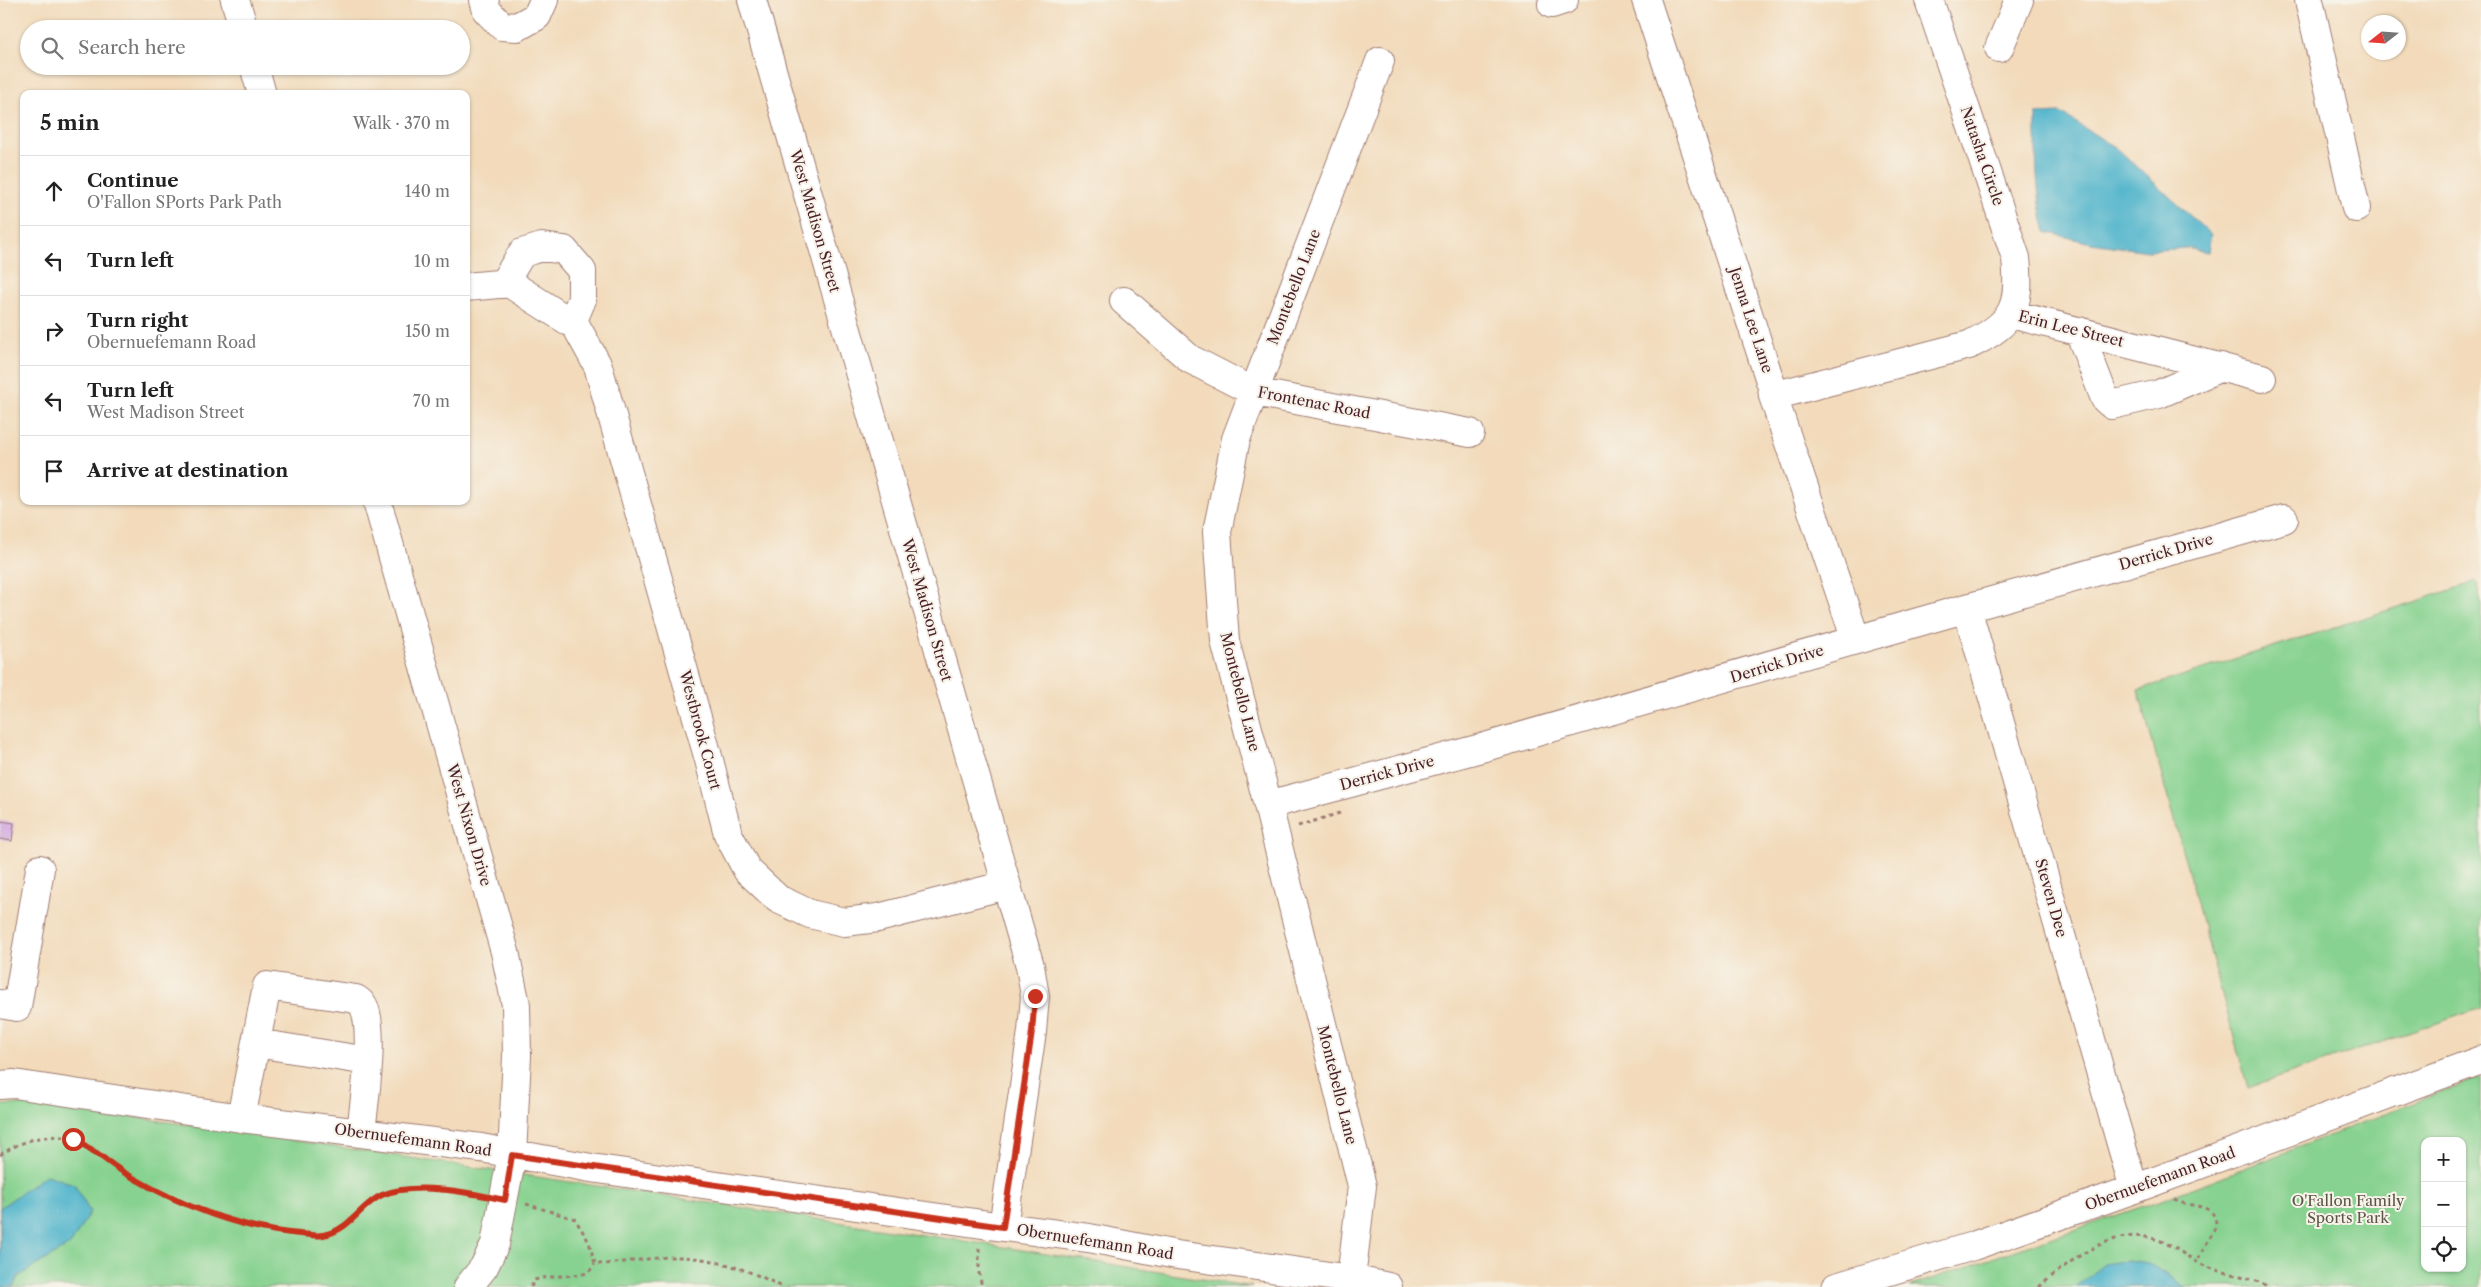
<!DOCTYPE html>
<html lang="en">
<head>
<meta charset="utf-8">
<style>
  :root { --surface:#fff; --page:#f6f6f6; --text:#222; --muted:#767676; --line:#e0e0e0 }
  body { margin:0; font-family:"Libre Caslon Text",serif; background:var(--page); color:var(--text) }
  .controls { position:absolute; right:15px; bottom:15px; display:grid; overflow:hidden; border-radius:10px; box-shadow:0 1px 4px #0004 }
  .controls button { width:45px; height:45px; display:grid; place-items:center; padding:0; border:0; border-bottom:1px solid var(--line); background:var(--surface); color:var(--text); font:25px sans-serif }
  .compass { position:absolute; left:2361px; top:15px; width:45px; height:45px; border-radius:50%; background:var(--surface); box-shadow:0 1px 4px #0004; rotate:253deg }
  .stop { position:absolute; width:15px; height:15px; margin:-11px; border:4px solid #c8321e; border-radius:50%; background:#fff }
  .stop.end { background:#c8321e; border-color:#fff; box-shadow:0 1px 5px #0008 }
  .list { margin:0; padding:0; list-style:none }
  h2 { display:flex; justify-content:space-between; align-items:center; height:65px; margin:0; padding:0 20px; font-size:21px }
  h2 small { font-size:16px; font-weight:400; color:var(--muted) }
  .list li { display:grid; grid-template-columns:32px 1fr auto; gap:15px; align-items:center; box-sizing:border-box; height:70px; padding:0 20px; border-top:1px solid var(--line) }
  .list b { display:block; font-size:19px; white-space:nowrap }
  .list p { margin:0; font-size:16px; white-space:nowrap; color:var(--muted) }
  .list em { font-size:16px; font-style:normal; color:var(--muted) }
  .icon { flex:none; width:28px; height:28px; fill:none; stroke:currentColor; stroke-width:2; stroke-linecap:round; stroke-linejoin:round }
  .map { position:relative; flex:none; width:2481px; height:1287px; overflow:hidden }
  .search { position:absolute; background:var(--surface); box-shadow:0 1px 4px #0004; left:20px; top:20px; width:450px; height:55px; display:flex; align-items:center; gap:12px; box-sizing:border-box; padding:0 18px; border-radius:28px; color:var(--muted); font-size:19px }
  .panel { position:absolute; background:var(--surface); box-shadow:0 1px 4px #0004; left:20px; top:90px; width:450px; height:415px; border-radius:10px }
  .map>svg:first-child { display:block }
  .green { fill:#87d290; stroke:#68785e; fill-rule:evenodd }
  .water { fill:#4db3cb; stroke:#4c697b }
  .building { fill:#cfa6e0 }
  .lines { fill:none; stroke-linecap:round; stroke-linejoin:round }
  .minor-casing { stroke:#9e7c72; stroke-width:30 }
  .path { stroke:#9e7c72; stroke-width:3; stroke-dasharray:4 4; stroke-linecap:butt }
  .minor { stroke:#fff; stroke-width:28 }
  .route { stroke:#c8321e; stroke-width:6 }
  .labels { text-anchor:middle; stroke-width:4; stroke-linejoin:round; paint-order:stroke }
  .street-label { font-size:15px; fill:#4a1f2b; stroke:#f7f3e8 }
  .park-label { font-size:15px; fill:#5c5549; stroke:#f7f3e8 }
</style>
</head>
<body>
<div class="map">
<svg width="2481" height="1287" viewBox="0 0 2481 1287">
  <rect width="100%" height="100%" fill="#f7f3e8"/>
  <filter id="ink" filterUnits="userSpaceOnUse"><feTurbulence type="fractalNoise" baseFrequency=".02" numOctaves="2"/><feDisplacementMap in="SourceGraphic" scale="10" xChannelSelector="R" yChannelSelector="G"/><feConvolveMatrix kernelMatrix="1 2 1 2 8 2 1 2 1" color-interpolation-filters="sRGB"/></filter>
  <filter id="wash" filterUnits="userSpaceOnUse"><feTurbulence type="fractalNoise" baseFrequency=".0096" numOctaves="4" result="noise"/><feDisplacementMap in="SourceGraphic" scale="20" xChannelSelector="R" yChannelSelector="G"/><feGaussianBlur stdDeviation="1.12" result="paint"/><feColorMatrix in="noise" values="0 0 0 0 0 0 0 0 0 0 0 0 0 0 0 0 0 1.4 0 .05"/><feComposite in="paint" operator="in"/></filter>
  <g filter="url(#wash)">
    <rect width="100%" height="100%" fill="#f2daba"/>
    <!-- green -->
    <path class="green" d="M2476 582 2481 601V1008L2248 1088 2138 690Z
      M2481 1077V1287H1908L2164 1199ZM2425 1141H2462V1268H2425Z
      M29 1104 54 1106 204 1127 997 1246 1252 1287H0V1105Z"/>
    <!-- water -->
    <path class="water" d="M2061 113 2119 150 2211 235 2208 252 2185 248 2148 251 2091 243 2046 232C2035 193 2036 154 2036 114Z
      M46 1175 74 1184 90 1212 71 1244 19 1276 13 1287H0V1208Z
      M2128 1260 2148 1263 2186 1287H2076L2105 1264Z"/>
    <g id="blocks">
      <!-- building -->
      <path class="building" d="M0 821 14 823 12 841 0 839Z"/>
    </g>
  </g>
  <g filter="url(#ink)">
    <use href="#blocks" fill-opacity="0" stroke="#9e7c72" stroke-width="1"/>
    <g class="lines">
      <!-- minor casing -->
      <g class="minor-casing">
        <path id="minor" d="M235 0 244 29
          M484 0 487 11 502 26 517 27 537 16 544 0
          M752 0 1030 966 1035 996 1032 1032 1003 1227
          M1646 0 1772 387 1773 396 1856 640
          M2309 0 2356 208
          M1552 4 1564 0
          M1999 48 2019 0
          M254 66 262 94
          M503 284 522 253 542 247 564 250 582 271V299L572 323
          M466 287 509 283 576 326 598 366 709 760 728 834 747 870 778 899 810 914 844 922 878 918 1006 885
          M1124 301 1190 359 1254 392 1470 433
          M2011 314 2262 378
          M2079 331 2105 399 2112 405 2159 394 2221 367
          M1773 396 1969 345C2014 323 2021 307 2016 258L1929 0
          M377 501 505 952 516 1005 517 1056 512 1155 495 1244 484 1267 468 1287
          M1967 608 2134 1189
          M1268 805 1485 747 1967 608 2284 519
          M0 1004 17 1007 40 869
          M256 1043 368 1061
          M0 1085 14 1084 241 1118 481 1148 591 1168 1003 1227 1089 1238 1177 1255 1351 1279 1388 1287
          M241 1118 267 986 356 999C359 1001 363 1004 364 1007 375 1032 364 1104 361 1132
          M1351 1279 1362 1186 1268 805 1225 641 1217 532 1236 439 1380 61
          M1836 1287 1973 1246 2134 1189 2481 1060"/>
      </g>
      <!-- path -->
      <path class="path" d="M1298 826 1340 813
        M0 1155C30 1135 64 1128 95 1150 107 1158 118 1170 131 1177 166 1196 201 1211 239 1222 257 1227 308 1240 324 1235 348 1228 360 1209 380 1196 399 1185 458 1190 481 1195
        M2174 1200C2190 1208 2217 1202 2216 1226L2197 1261
        M526 1204 575 1219 589 1242 595 1264C624 1264 654 1256 683 1257 719 1259 751 1271 783 1287
        M979 1248V1273L982 1287
        M531 1287 534 1280C552 1275 570 1277 588 1273L595 1264
        M2039 1287C2071 1260 2115 1223 2161 1241 2178 1248 2191 1261 2208 1267 2228 1275 2249 1275 2269 1287"/>
      <!-- minor -->
      <use href="#minor" class="minor"/>
    </g>
  </g>
  <g class="lines" filter="url(#ink)">
    <!-- route -->
    <path class="route" d="M73 1139C94 1149 110 1165 130 1176 181 1206 241 1229 300 1234 307 1234 316 1237 323 1235 351 1230 361 1204 382 1195 415 1181 471 1193 505 1200L512 1155 1003 1227 1032 1032 1035 996"/>
  </g>
  <g class="labels">
    <!-- street labels -->
    <g class="street-label">
      <text transform="translate(1982 156) rotate(71)" y="5">Natasha Circle</text>
      <text transform="translate(815 221) rotate(74)" y="5">West Madison Street</text>
      <text transform="translate(1294 287) rotate(-69)" y="5">Montebello Lane</text>
      <text transform="translate(1751 320) rotate(72)" y="5">Jenna Lee Lane</text>
      <text transform="translate(2071 329) rotate(14)" y="5">Erin Lee Street</text>
      <text transform="translate(1314 403) rotate(11)" y="5">Frontenac Road</text>
      <text transform="translate(2166 552) rotate(-16)" y="5">Derrick Drive</text>
      <text transform="translate(927 610) rotate(74)" y="5">West Madison Street</text>
      <text transform="translate(1777 664) rotate(-17)" y="5">Derrick Drive</text>
      <text transform="translate(1240 692) rotate(76)" y="5">Montebello Lane</text>
      <text transform="translate(700 730) rotate(75)" y="5">Westbrook Court</text>
      <text transform="translate(1387 773) rotate(-15)" y="5">Derrick Drive</text>
      <text transform="translate(469 825) rotate(74)" y="5">West Nixon Drive</text>
      <text transform="translate(2051 898) rotate(74)" y="5">Steven Dee</text>
      <text transform="translate(1337 1085) rotate(76)" y="5">Montebello Lane</text>
      <text transform="translate(413 1140) rotate(8)" y="5">Obernuefemann Road</text>
      <text transform="translate(2160 1179) rotate(-20)" y="5">Obernuefemann Road</text>
      <text transform="translate(1095 1242) rotate(9)" y="5">Obernuefemann Road</text>
    </g>
    <!-- park labels -->
    <g class="park-label">
      <text x="2348" y="1206">O'Fallon Family<tspan x="2348" dy="17">Sports Park</tspan></text>
    </g>
  </g>
</svg>
<div class="controls">
<button>+</button>
<button>−</button>
<button><svg class="icon" aria-label="locate" viewBox="0 0 24 24"><circle cx="12" cy="12" r="6"/><path d="M12 2v4M12 18v4M2 12h4M18 12h4"/></svg></button>
</div>
<svg class="compass" viewBox="-18 -18 36 36"><path d="M0-13l5 13h-10z" fill="#e53935"/><path d="M0 13l5-13h-10z" fill="#767676"/></svg>
<div class="stop" style="left:73px;top:1139px"></div>
<div class="stop end" style="left:1035px;top:996px"></div>
<div class="search"><svg class="icon" aria-label="search" viewBox="0 0 24 24"><circle cx="10" cy="10" r="6"/><path d="M15 15l6 6"/></svg>Search here</div>
<section class="panel">
<h2>5 min<small>Walk · 370 m</small></h2>
<ul class="list">
<li><svg class="icon" aria-label="ahead" viewBox="0 0 24 24"><path d="M12 20V5M6 11l6-6 6 6"/></svg><div><b>Continue</b><p>O'Fallon SPorts Park Path</p></div><em>140 m</em></li>
<li><svg class="icon" aria-label="left" viewBox="0 0 24 24"><path d="M17 20v-9H6M10 6l-5 5 5 5"/></svg><div><b>Turn left</b></div><em>10 m</em></li>
<li><svg class="icon" aria-label="right" viewBox="0 0 24 24"><path d="M7 20v-9h11M14 6l5 5-5 5"/></svg><div><b>Turn right</b><p>Obernuefemann Road</p></div><em>150 m</em></li>
<li><svg class="icon" aria-label="left" viewBox="0 0 24 24"><path d="M17 20v-9H6M10 6l-5 5 5 5"/></svg><div><b>Turn left</b><p>West Madison Street</p></div><em>70 m</em></li>
<li><svg class="icon" aria-label="arrive" viewBox="0 0 24 24"><path d="M6 21V4h12l-3 4 3 4H6"/></svg><div><b>Arrive at destination</b></div></li>
</ul>
</section>
</div>
</body>
</html>
